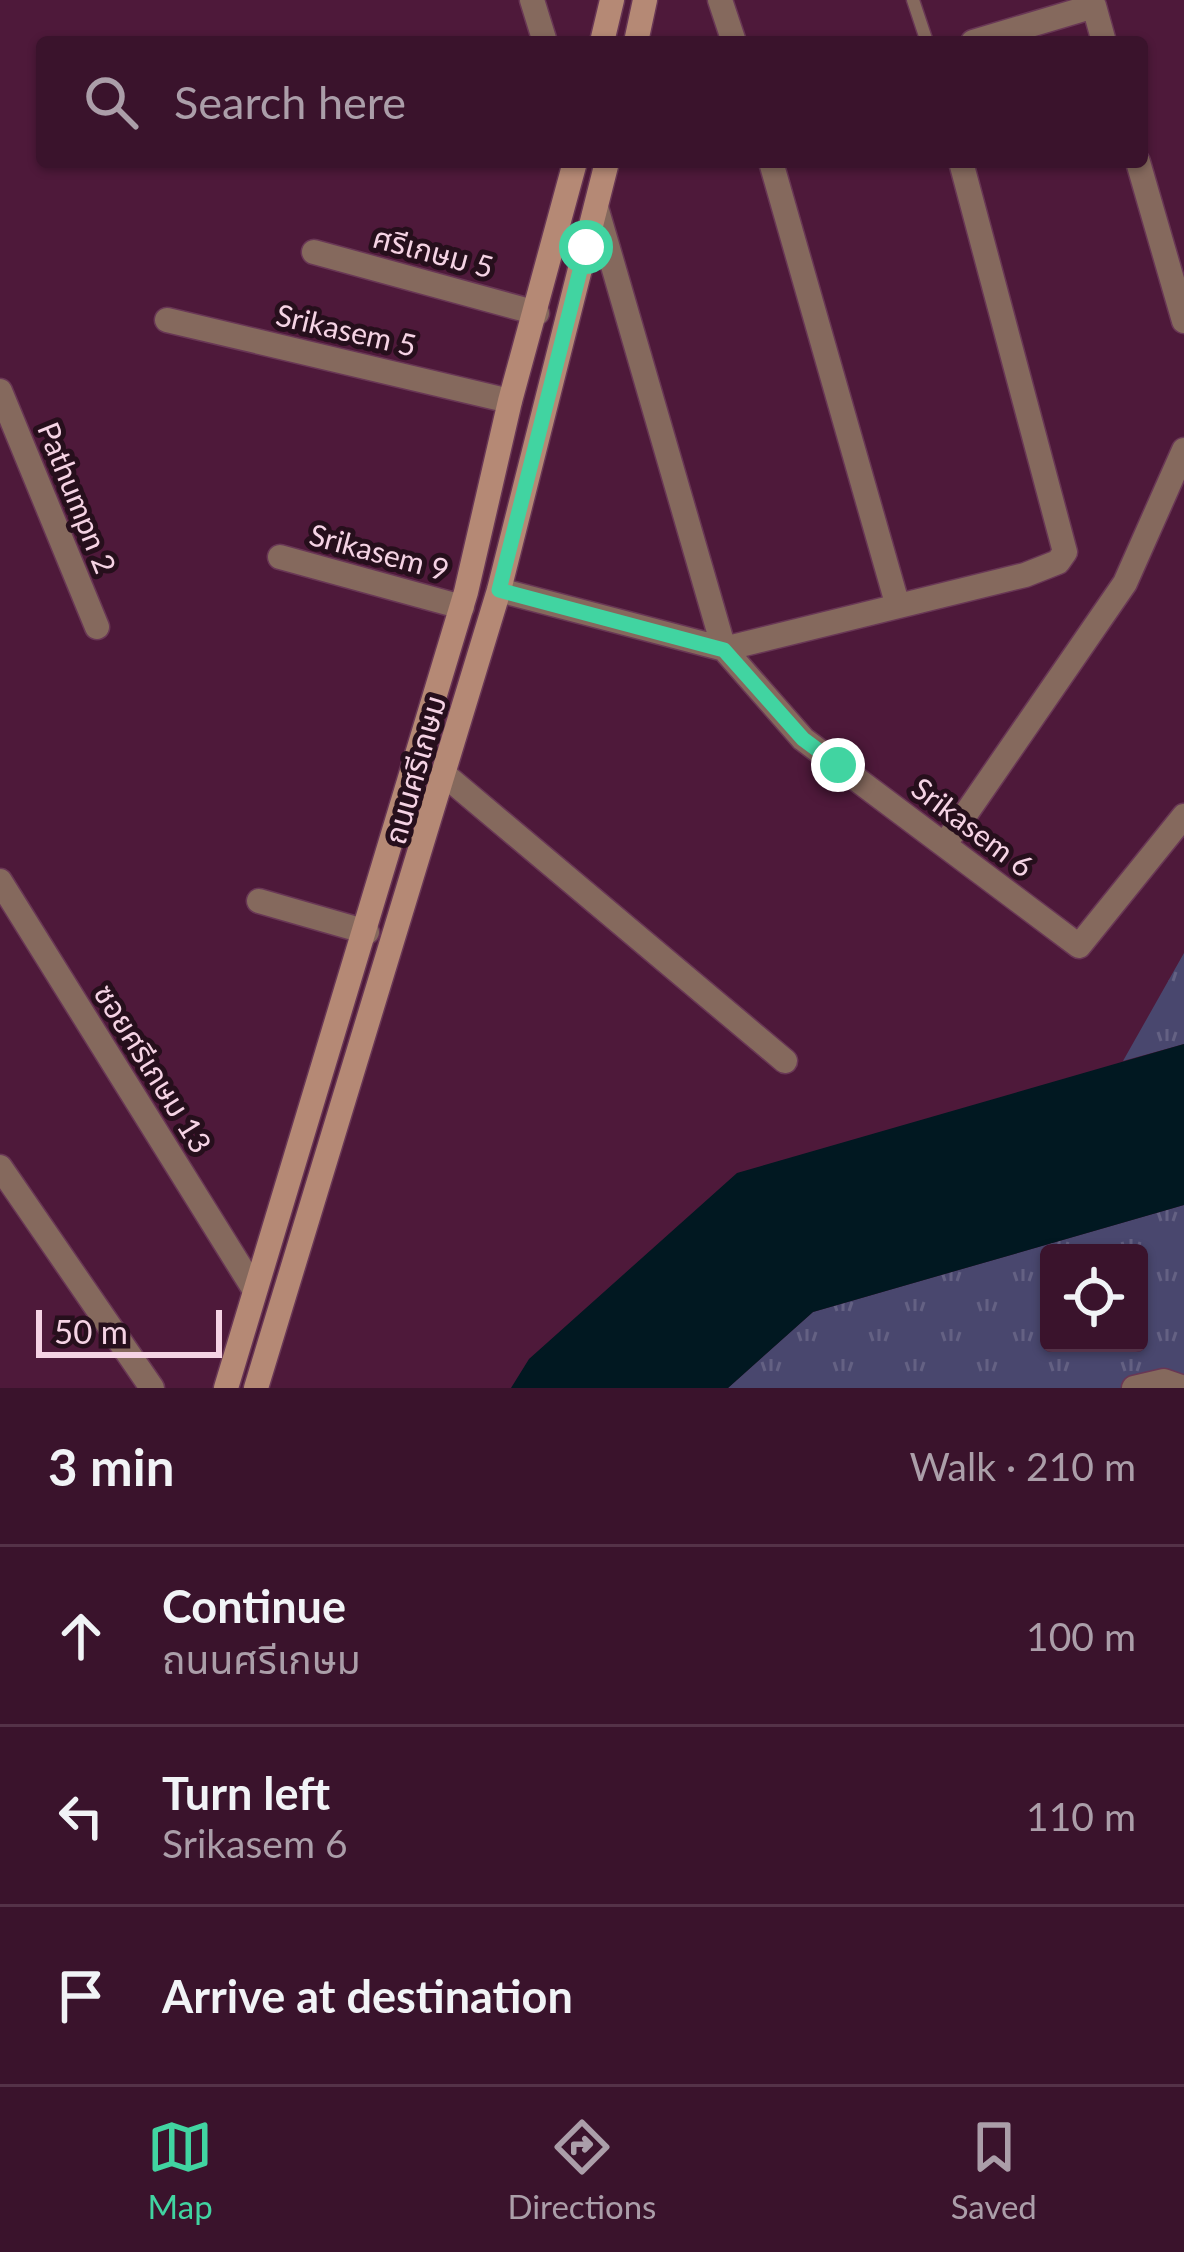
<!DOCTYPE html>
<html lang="en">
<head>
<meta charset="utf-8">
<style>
  :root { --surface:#3a132c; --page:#411c34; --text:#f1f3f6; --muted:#ab9ea9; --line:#543248; --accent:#41d4a1 }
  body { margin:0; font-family:Lato,"Noto Sans Thai",sans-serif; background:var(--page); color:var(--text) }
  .controls { position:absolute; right:36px; bottom:36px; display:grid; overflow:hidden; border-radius:12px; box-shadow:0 3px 9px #0004 }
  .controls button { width:108px; height:108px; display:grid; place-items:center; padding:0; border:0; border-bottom:3px solid var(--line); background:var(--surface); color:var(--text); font:60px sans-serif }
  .scale { position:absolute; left:36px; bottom:30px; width:186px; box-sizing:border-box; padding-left:12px; border:6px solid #f5d3e4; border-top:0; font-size:33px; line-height:42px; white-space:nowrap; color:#f5d3e4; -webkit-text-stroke:9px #260f1c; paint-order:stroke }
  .stop { position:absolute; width:36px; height:36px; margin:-27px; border:9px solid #41d4a1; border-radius:50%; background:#fff }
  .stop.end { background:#41d4a1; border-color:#fff; box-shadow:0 3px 12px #0008 }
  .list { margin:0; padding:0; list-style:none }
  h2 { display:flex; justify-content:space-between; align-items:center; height:156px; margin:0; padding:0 48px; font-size:51px }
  h2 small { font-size:39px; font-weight:400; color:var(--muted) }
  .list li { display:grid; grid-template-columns:78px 1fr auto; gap:36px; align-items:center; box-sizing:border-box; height:180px; padding:0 48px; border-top:3px solid var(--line) }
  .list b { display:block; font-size:45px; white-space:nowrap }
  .list p { margin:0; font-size:39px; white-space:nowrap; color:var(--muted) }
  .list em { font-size:39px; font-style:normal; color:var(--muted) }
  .icon { flex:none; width:66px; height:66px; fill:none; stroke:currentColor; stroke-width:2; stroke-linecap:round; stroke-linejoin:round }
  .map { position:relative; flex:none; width:1184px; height:1388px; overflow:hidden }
  .search { position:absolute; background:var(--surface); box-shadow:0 3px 9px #0004; left:36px; right:36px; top:36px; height:132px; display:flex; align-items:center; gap:30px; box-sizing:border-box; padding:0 42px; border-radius:12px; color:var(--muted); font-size:45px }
  .sheet { height:696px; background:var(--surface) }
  nav { display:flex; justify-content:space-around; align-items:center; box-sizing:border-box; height:168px; border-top:3px solid var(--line); background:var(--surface); font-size:33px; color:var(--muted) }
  nav a { display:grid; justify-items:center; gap:6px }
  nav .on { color:var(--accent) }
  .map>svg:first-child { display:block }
  .grass { fill:url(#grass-tufts); fill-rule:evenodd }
  .water { fill:#011821 }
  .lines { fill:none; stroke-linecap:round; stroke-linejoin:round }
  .lane-casing { stroke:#693755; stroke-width:15 }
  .street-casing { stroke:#693755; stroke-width:27 }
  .secondary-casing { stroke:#693755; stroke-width:27 }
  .lane { stroke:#85695d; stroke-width:12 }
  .street { stroke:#85695d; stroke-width:24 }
  .secondary { stroke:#b58975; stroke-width:24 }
  .route { stroke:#41d4a1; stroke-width:15 }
  .labels { text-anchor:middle; stroke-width:10; stroke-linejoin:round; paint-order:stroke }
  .street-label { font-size:30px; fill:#f5d3e4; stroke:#260f1c }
</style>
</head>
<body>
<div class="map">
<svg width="1184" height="1388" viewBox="0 0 1184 1388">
  <defs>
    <pattern id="grass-tufts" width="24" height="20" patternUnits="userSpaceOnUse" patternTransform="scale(3)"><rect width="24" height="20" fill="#49476e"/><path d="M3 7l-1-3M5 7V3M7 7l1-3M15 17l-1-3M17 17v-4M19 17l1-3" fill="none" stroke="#646183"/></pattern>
  </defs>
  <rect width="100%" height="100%" fill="#4e193a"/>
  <!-- grass -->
  <path class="grass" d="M1184 953V1044L1123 1061Z
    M1184 1205V1388H728L813 1312ZM1049 1253H1139V1343H1049Z"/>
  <!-- water -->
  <path class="water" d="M1184 1044V1205L813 1312 728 1388H511L529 1359 737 1173Z"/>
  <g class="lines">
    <!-- lane casing -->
    <g class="lane-casing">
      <path id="lane" d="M913 0 927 42"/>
    </g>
    <!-- street casing -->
    <g class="street-casing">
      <path id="street" d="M532 0 545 42
        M720 0 734 42
        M973 42 1094 6 1104 42
        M771 162 897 603
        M1138 162 1184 321
        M596 207 724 649 1025 575 1058 562 1065 552 961 162
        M314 252 537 313
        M167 320 510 401
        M0 391 97 627
        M280 557 462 607
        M499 590 724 649 803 739 1079 946 1184 816
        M446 776 785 1061
        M945 844 1125 583 1184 450
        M0 881 254 1289
        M259 901 367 932
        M0 1167 152 1388
        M1134 1388 1164 1381 1184 1388"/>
    </g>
    <!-- secondary casing -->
    <g class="secondary-casing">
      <path id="secondary" d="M602 42 612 0
        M636 42 645 0
        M226 1388 466 592 510 401 575 162
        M256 1388 499 590 607 162"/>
    </g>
    <!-- lane -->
    <use href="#lane" class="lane"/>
    <!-- street -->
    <use href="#street" class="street"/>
    <!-- secondary -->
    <use href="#secondary" class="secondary"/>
  </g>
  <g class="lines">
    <!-- route -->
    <path class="route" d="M586 247 499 590 724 650 803 739 838 765"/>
  </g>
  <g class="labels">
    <!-- street labels -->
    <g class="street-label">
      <text transform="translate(433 253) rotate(15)" y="10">ศรีเกษม 5</text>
      <text transform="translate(346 331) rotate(13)" y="10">Srikasem 5</text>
      <text transform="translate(76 498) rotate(68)" y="10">Pathumpn 2</text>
      <text transform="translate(379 553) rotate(15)" y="10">Srikasem 9</text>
      <text transform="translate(416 770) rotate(-74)" y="10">ถนนศรีเกษม</text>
      <text transform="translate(972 828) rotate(37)" y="10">Srikasem 6</text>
      <text transform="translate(152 1069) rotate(58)" y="10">ซอยศรีเกษม 13</text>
    </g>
  </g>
</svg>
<div class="controls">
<button><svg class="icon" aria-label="locate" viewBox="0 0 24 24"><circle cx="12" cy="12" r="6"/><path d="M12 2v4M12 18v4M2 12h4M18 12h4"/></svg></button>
</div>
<div class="scale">50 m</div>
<div class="stop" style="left:586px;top:247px"></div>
<div class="stop end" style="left:838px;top:765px"></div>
<div class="search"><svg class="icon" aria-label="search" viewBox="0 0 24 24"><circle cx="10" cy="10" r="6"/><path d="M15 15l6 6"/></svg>Search here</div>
</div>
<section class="sheet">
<h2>3 min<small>Walk · 210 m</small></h2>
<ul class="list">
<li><svg class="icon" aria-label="ahead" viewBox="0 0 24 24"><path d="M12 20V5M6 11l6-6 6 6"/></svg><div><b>Continue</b><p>ถนนศรีเกษม</p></div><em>100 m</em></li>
<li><svg class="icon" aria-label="left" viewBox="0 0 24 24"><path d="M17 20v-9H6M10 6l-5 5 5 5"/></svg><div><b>Turn left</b><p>Srikasem 6</p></div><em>110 m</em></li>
<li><svg class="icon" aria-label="arrive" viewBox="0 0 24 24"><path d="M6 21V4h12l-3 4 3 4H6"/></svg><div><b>Arrive at destination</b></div></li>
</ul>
</section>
<nav>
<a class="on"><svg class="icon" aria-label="map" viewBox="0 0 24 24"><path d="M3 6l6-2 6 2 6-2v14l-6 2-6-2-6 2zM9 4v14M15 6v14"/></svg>Map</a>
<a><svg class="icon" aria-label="directions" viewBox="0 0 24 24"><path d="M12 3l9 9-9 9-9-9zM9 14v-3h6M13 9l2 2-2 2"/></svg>Directions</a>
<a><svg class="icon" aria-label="saved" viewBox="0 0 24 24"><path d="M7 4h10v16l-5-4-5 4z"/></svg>Saved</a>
</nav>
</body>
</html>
